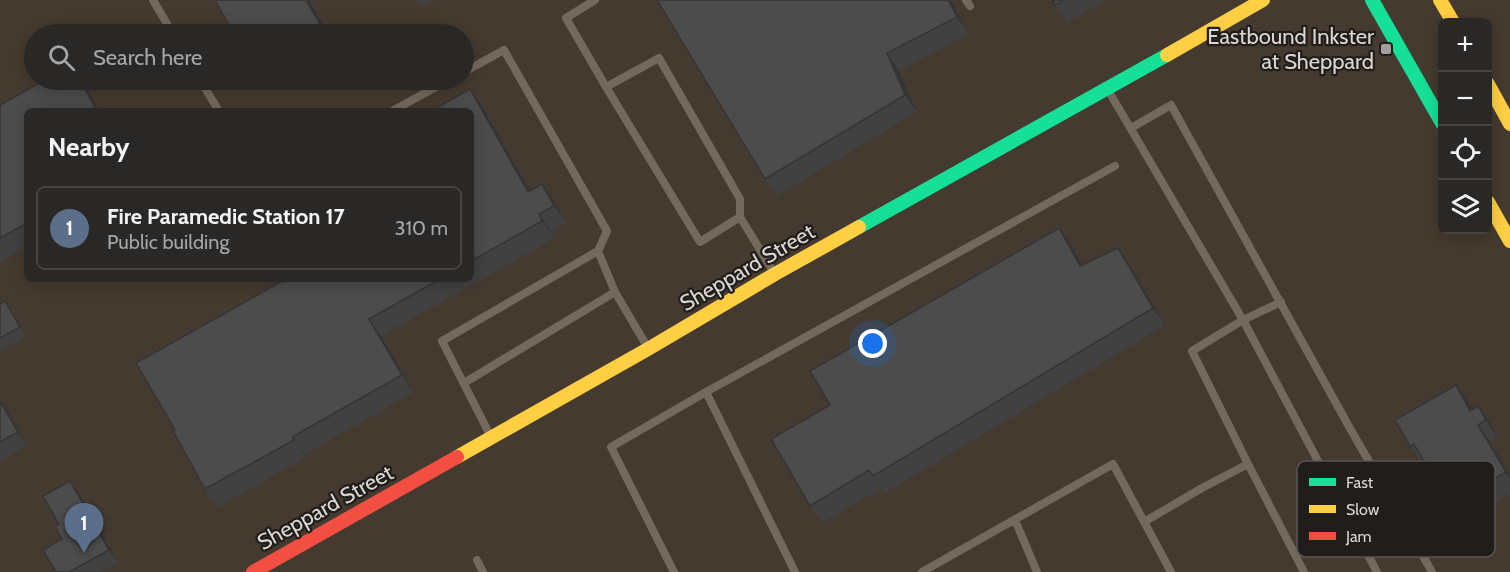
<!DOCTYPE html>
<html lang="en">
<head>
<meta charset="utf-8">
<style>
  :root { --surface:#2a2826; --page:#363432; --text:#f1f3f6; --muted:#a5a6a7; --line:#464443; --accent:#a29e9a }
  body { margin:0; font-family:Cabin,sans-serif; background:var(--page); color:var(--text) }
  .controls { position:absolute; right:18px; top:18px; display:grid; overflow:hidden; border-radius:9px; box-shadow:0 3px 15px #0003 }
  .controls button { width:54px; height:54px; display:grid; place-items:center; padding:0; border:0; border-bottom:2px solid var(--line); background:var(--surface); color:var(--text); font:30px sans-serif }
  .you { position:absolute; left:873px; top:344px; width:21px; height:21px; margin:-15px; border:4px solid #fff; border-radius:50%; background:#1a73e8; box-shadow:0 0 0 9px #1a73e833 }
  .badge { display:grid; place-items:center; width:39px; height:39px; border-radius:50%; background:var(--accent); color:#fff; font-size:20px; font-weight:700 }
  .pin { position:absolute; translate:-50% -50px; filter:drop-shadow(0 2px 3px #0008) }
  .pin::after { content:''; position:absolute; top:32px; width:21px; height:18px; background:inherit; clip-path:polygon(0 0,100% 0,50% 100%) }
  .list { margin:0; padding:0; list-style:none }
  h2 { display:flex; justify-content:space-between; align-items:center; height:78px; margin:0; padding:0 24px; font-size:26px }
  h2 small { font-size:20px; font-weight:400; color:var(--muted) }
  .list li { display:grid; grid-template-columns:39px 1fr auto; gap:18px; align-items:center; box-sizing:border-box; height:84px; margin:0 12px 12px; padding:0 12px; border:2px solid var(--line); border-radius:9px }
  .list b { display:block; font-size:22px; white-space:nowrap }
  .list p { margin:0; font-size:20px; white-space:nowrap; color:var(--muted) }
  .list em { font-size:20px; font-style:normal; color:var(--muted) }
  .icon { flex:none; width:33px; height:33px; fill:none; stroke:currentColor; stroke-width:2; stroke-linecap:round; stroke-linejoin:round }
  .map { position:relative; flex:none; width:1510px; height:572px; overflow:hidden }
  .search { position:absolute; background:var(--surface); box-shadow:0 3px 15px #0003; left:24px; top:24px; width:450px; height:66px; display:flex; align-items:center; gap:15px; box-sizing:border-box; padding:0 21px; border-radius:33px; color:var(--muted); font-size:22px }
  .panel { position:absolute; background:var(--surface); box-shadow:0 3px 15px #0003; left:24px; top:108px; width:450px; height:174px; border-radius:9px }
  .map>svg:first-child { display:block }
  .built { fill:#453a2f; fill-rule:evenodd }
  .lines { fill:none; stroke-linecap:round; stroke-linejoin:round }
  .lane { stroke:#74695e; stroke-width:8 }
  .fast { stroke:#16e098; stroke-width:14 }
  .slow { stroke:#ffcf43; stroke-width:14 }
  .jam { stroke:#f24e42; stroke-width:14 }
  .wall { fill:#404140 }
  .shaded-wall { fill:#343534 }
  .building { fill:#4b4c4b; stroke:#343534; stroke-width:1.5 }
  .poi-dot { fill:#a29e9a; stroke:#211d1a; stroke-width:2 }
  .labels { text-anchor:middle; stroke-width:4.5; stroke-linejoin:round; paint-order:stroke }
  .poi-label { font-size:22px; fill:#dbd6d2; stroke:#211d1a; text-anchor:end }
  .street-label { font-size:22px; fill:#dbd6d2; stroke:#211d1a }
  .key { fill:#211d1a; stroke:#595451; stroke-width:1.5 }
  .key-label { font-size:16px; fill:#dbd6d2 }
</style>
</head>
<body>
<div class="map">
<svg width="1510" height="572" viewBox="0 0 1510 572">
  <rect width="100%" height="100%" fill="#383532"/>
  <!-- built -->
  <path class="built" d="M0 0H1510V572H0ZM1442 22H1488V230H1442ZM34 34H464V80H34ZM27 111H471V279H27Z"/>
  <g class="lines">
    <!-- lane -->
    <path class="lane" d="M153 0 173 34
      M595 0 566 18 606 87
      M966 0 970 6
      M464 72 504 50 607 231 598 251 615 292 648 348
      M200 80 219 111
      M1108 90 1243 320 1192 351 1248 464 1304 572
      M392 111 449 80
      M1131 128 1171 105 1347 423 1432 572
      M740 217 700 242 606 87 659 58 740 199V217L773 271
      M1281 302 1243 320 1377 572
      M464 383 615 292
      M491 437 442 341 598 251
      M1015 520 1037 572
      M1144 522 1202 488 1248 464
      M477 560 483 572
      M674 572 611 447 706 392
      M795 572 706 392 1115 166
      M922 572 1113 464 1171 572"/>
    <!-- fast -->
    <path class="fast" d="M1372 0 1442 123
      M859 227 1167 55"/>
    <!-- slow -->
    <path class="slow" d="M1440 0 1453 22
      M1167 55 1263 0
      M1488 84 1510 124
      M1488 202 1510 241
      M457 457 648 349 775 274 859 227"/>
    <!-- jam -->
    <path class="jam" d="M253 572 457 457"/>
  </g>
  <!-- wall -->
  <path class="wall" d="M215 0H309L328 34H234Z
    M417 0H433L422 7Z
    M657 0H950L969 34 899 71 917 112 777 196 765 179Z
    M1053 0H1106L1067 22Z
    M45 80H82L99 111H27V247L0 262V105Z
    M261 80H279L266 87Z
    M482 106 530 191 542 184 554 201 566 223 551 232 555 238 381 336 414 392 305 454 306 457 218 507 205 489 175 430 286 279H471V111Z
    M1059 228 1071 245 1082 265 1118 248 1130 266 1165 325 885 493 881 488 822 523 810 506 830 405Z
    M5 301 26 337 0 351V304Z
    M1456 385 1472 410 1478 406 1490 423 1498 438 1490 442 1510 476V494L1461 522 1449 505 1424 462 1422 463 1410 446Z
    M0 401 10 415 27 446 0 461Z
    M80 495 118 563 102 572H56L62 539Z"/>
  <!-- shaded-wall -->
  <path class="shaded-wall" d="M306 0H309L328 34H326L324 31Z
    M948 0H950L969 34 957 17Z
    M887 53 899 71 917 112 905 95Z
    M80 80H82L99 111H97Z
    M470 89 482 106 540 209 528 192Z
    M542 184 554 201 566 223 554 206Z
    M539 214 555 238 542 221Z
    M1059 228 1071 245 1092 283 1080 266Z
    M1118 248 1130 266 1165 325 1153 308Z
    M369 319 381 336 414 392 402 375Z
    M1456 385 1468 402 1480 424 1470 411Z
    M0 401 10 415 27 446 18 432Z
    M1478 406 1490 423 1498 438 1486 420Z
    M1478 425 1490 442 1510 476V479Z
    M292 437 305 454 306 457 294 440Z
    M70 481 80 495 118 563 109 550Z"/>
  <!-- building -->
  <path class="building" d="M215 0H306L324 31 317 34H234Z
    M657 0H948L957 17 887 53 905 95 765 179Z
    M1053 0H1063L1055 5Z
    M45 80H80L97 111H27V223L0 238V105Z
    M470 89 528 192 542 184 554 206 539 214 542 221 471 261V111H431Z
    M1059 228 1080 266 1118 248 1153 308 873 476 869 470 810 506 771 439 830 405 810 371Z
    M286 279H440L369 319 402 375 292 437 294 440 205 489 173 431 175 430 136 363Z
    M5 301 20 327 0 338V304Z
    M1456 385 1470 411 1478 406 1486 420 1478 425 1506 472 1449 505 1414 444 1410 446 1395 420Z
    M0 401 18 432 0 442Z
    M70 481 109 550 69 572H56L43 550 62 539 55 527 59 524 43 496Z"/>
  <!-- markers -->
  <rect class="poi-dot" x="1380" y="43" width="12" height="12" rx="3"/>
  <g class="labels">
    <!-- poi labels -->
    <g class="poi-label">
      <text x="1374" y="44">Eastbound Inkster<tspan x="1374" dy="25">at Sheppard</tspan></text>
    </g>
    <!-- street labels -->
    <g class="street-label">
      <text transform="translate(747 267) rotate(-30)" y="8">Sheppard Street</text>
      <text transform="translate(325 507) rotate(-29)" y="8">Sheppard Street</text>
    </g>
  </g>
  <!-- legend -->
  <rect x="1297" y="461" width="198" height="96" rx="9" class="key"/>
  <rect x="1309" y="478" width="27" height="8" fill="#16e098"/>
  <rect x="1309" y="505" width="27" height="8" fill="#ffcf43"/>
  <rect x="1309" y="532" width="27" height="8" fill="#f24e42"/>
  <g class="key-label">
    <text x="1346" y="488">Fast</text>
    <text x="1346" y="515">Slow</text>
    <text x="1346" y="542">Jam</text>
  </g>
</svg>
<div class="controls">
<button>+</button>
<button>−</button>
<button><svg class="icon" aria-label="locate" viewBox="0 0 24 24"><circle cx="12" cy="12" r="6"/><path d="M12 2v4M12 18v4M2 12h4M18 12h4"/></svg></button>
<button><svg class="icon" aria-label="layers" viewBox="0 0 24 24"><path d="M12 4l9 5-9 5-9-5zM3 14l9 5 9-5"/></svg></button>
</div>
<div class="you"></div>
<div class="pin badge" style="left:84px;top:553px;background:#5c6f8a">1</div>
<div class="search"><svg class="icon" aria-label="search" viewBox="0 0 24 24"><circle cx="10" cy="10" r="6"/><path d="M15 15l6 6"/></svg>Search here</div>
<section class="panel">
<h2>Nearby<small></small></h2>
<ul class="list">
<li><span class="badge" style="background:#5c6f8a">1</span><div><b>Fire Paramedic Station 17</b><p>Public building</p></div><em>310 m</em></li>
</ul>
</section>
</div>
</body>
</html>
